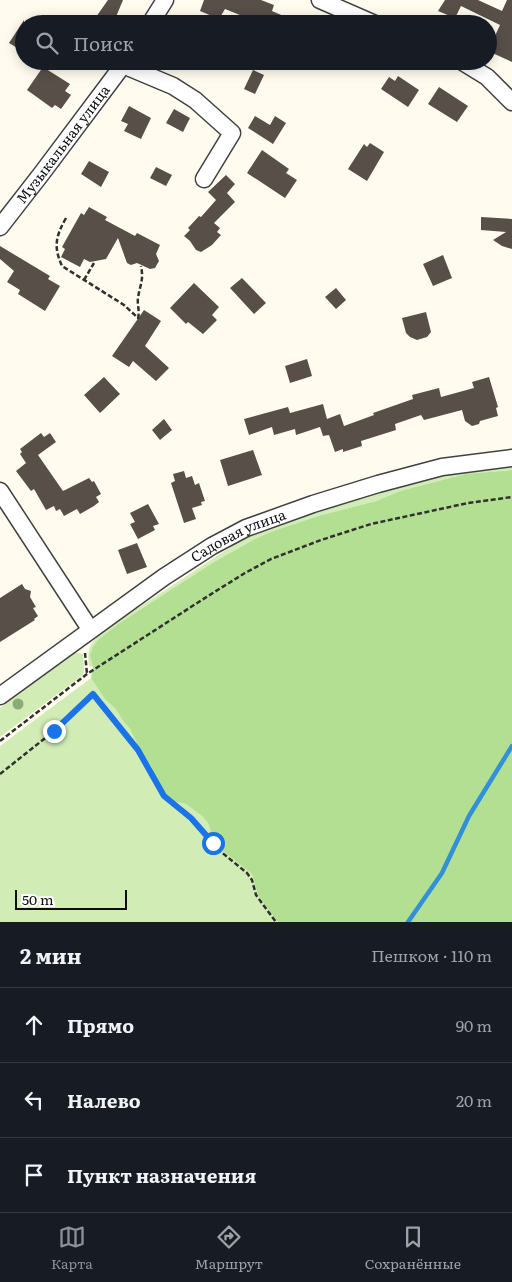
<!DOCTYPE html>
<html lang="ru">
<head>
<meta charset="utf-8">
<style>
  :root { --surface:#171b24; --page:#242831; --text:#f1f3f6; --muted:#9ea1a6; --line:#363941; --accent:#8c9099 }
  body { margin:0; font-family:Literata,serif; background:var(--page); color:var(--text) }
  .scale { position:absolute; left:15px; bottom:12px; width:112px; box-sizing:border-box; padding-left:5px; border:2px solid #0e0e0e; border-top:0; font-size:14px; line-height:18px; white-space:nowrap; color:#0e0e0e; -webkit-text-stroke:4px #fff; paint-order:stroke }
  .stop { position:absolute; width:15px; height:15px; margin:-11px; border:4px solid #1a73e8; border-radius:50%; background:#fff }
  .stop.end { background:#1a73e8; border-color:#fff; box-shadow:0 1px 5px #0008 }
  .list { margin:0; padding:0; list-style:none }
  h2 { display:flex; justify-content:space-between; align-items:center; height:65px; margin:0; padding:0 20px; font-size:21px }
  h2 small { font-size:16px; font-weight:400; color:var(--muted) }
  .list li { display:grid; grid-template-columns:32px 1fr auto; gap:15px; align-items:center; box-sizing:border-box; height:75px; padding:0 20px; border-top:1px solid var(--line) }
  .list b { display:block; font-size:19px; white-space:nowrap }
  .list em { font-size:16px; font-style:normal; color:var(--muted) }
  .icon { flex:none; width:28px; height:28px; fill:none; stroke:currentColor; stroke-width:2; stroke-linecap:round; stroke-linejoin:round }
  .map { position:relative; flex:none; width:512px; height:922px; overflow:hidden }
  .search { position:absolute; background:var(--surface); box-shadow:0 2px 12px #0003; left:15px; right:15px; top:15px; height:55px; display:flex; align-items:center; gap:12px; box-sizing:border-box; padding:0 18px; border-radius:28px; color:var(--muted); font-size:19px }
  .sheet { height:290px; background:var(--surface) }
  nav { display:flex; justify-content:space-around; align-items:center; box-sizing:border-box; height:70px; border-top:1px solid var(--line); background:var(--surface); font-size:14px; color:var(--muted) }
  nav a { display:grid; justify-items:center; gap:2px }
  nav .on { color:var(--accent) }
  .map>svg:first-child { display:block }
  .green { fill:#d1edb5 }
  .forest { fill:#b3df93 }
  .lines { fill:none; stroke-linecap:round; stroke-linejoin:round }
  .stream { stroke:#3190d7; stroke-width:4.5 }
  .building { fill:#584f49 }
  .minor-casing { stroke:#414141; stroke-width:19 }
  .path { stroke:#303030; stroke-width:2.5; stroke-dasharray:5 2.5; stroke-linecap:butt }
  .minor { stroke:#fff; stroke-width:16 }
  .tree { fill:#89ac79 }
  .route { stroke:#1a73e8; stroke-width:6 }
  .labels { text-anchor:middle; stroke-width:5; stroke-linejoin:round; paint-order:stroke }
  .street-label { font-size:14px; fill:#0e0e0e; stroke:#fff }
</style>
</head>
<body>
<div class="map">
<svg width="512" height="922" viewBox="0 0 512 922">
  <rect width="100%" height="100%" fill="#fffcef"/>
  <!-- green -->
  <path class="green" d="M512 465V470L465 474 400 491 376 501 318 516 270 532 253 540 214 562 121 622 93 667 89 666C86 644 93 641 109 627L246 537 335 504 401 485 443 474Z
    M73 652 83 654 84 669 83 675 0 737V708Z
    M91 678 105 698 115 708 123 721 130 729 142 753 152 767 153 778 162 787 164 793 176 802 186 804 202 816 208 823 214 842 219 848 252 874 257 891 262 900 278 922H0V746Z"/>
  <!-- forest -->
  <path class="forest" d="M512 470V922H278L258 895 252 874 219 848 214 842 208 823 202 816 186 804 176 802 166 797 162 787 153 778 152 767 142 754 130 729 123 721 115 708 105 699 91 678 93 667 90 655 93 647 98 640 121 622 214 562 253 540 270 532 318 516 376 501 400 491 465 474Z"/>
  <g class="lines">
    <!-- stream -->
    <path class="stream" d="M408 922 442 873 469 816 512 746"/>
  </g>
  <!-- building -->
  <path class="building" d="M108 0H123L113 24H91Z
    M204 0H261L274 5 272 11 302 24H262L225 9 219 19 200 11Z
    M445 0H478L502 11 507 0H512V62L488 51 500 25 461 6 455 18 438 11Z
    M24 20V52L9 43Z
    M43 67 70 84 65 91 71 95 61 109 55 105 52 108 27 90Z
    M253 70 264 75 255 94 244 89Z
    M398 76 419 90 408 107 381 89 389 77 395 81Z
    M439 87 468 106 457 122 428 104Z
    M129 106 151 118 141 139 124 131 128 124 121 121Z
    M174 109 190 118 183 132 166 123Z
    M255 116 270 125 275 116 286 123 273 144 248 128Z
    M370 143 384 152 367 181 348 169 364 144 367 147Z
    M262 150 289 169 286 173 297 180 285 198 247 173Z
    M89 161 109 172 101 187 81 174Z
    M156 167 172 175 166 186 150 178Z
    M226 175 235 184 227 193 235 202 214 223 220 228 217 232 221 235 212 245 201 252 196 250 190 241 184 236 190 230 188 228 199 216 201 217 216 200 208 192Z
    M89 207 107 217 105 220 135 236 137 233 160 245 156 254 159 261 155 268 150 269 137 263 131 265 127 263 118 238 106 259 90 262 84 259 80 267 61 257 65 249 62 247 81 213 84 215Z
    M481 217 512 219V249L502 246 493 240 506 232 481 230Z
    M0 246 50 276 48 279 60 286 45 311 18 294 20 290 7 282 14 271 0 259Z
    M443 255 452 278 433 286 423 264Z
    M242 278 266 303 254 314 230 288Z
    M194 283 219 307 212 315 217 320 203 334 188 322 186 324 170 308Z
    M336 288 346 300 336 309 325 297Z
    M144 310 161 321 145 346 169 368 156 381 133 361 129 367 112 356Z
    M426 312 431 332 427 337 417 340 410 337 406 333 402 318Z
    M307 359 312 376 290 383 285 366Z
    M104 377 120 394 100 413 84 395Z
    M489 377 498 407 496 408 498 416 480 421 479 424 472 426 465 421 462 410 424 420 421 415 395 424 396 430 361 441 362 446 343 452V449L335 452 329 435 323 436 320 427 296 435 295 429 274 435 272 427 249 435 244 419 288 407 290 413 323 404 327 419 340 414 344 426 374 415 373 413 413 399 412 395 439 388 441 397 474 388 472 382Z
    M164 419 172 430 160 440 152 430Z
    M41 433 44 437 50 433 56 442 38 455 63 491 89 478 92 482 94 481 101 494 96 497 99 502 94 506 80 514 77 509 64 516 60 509 56 511 54 506 46 510 34 489 31 491 16 471 26 463 20 454 22 452 20 449Z
    M253 450 262 475 228 486 220 460Z
    M184 471 186 478 192 476 195 485 199 483 205 501 201 502 202 505 192 508 196 519 184 523 171 483 175 481 173 474Z
    M148 504 159 524 153 526 155 530 138 539 130 524 135 522 130 513Z
    M137 543 147 567 127 574 118 550Z
    M22 584 25 589 31 591 30 597 36 607 33 608 38 616 34 619 35 620 0 642V598Z"/>
  <g class="lines">
    <!-- minor casing -->
    <g class="minor-casing">
      <g id="minor">
        <path d="M320 0 375 24"/>
        <path d="M150 24 165 0"/>
        <path d="M461 61 487 77 512 102"/>
        <path d="M123 65 173 86 195 100 232 133 204 179"/>
        <path id="s1" d="M0 227 42 173 126 61"/>
        <path d="M0 491 90 629"/>
        <path id="s2" d="M0 696 164 577 212 546 246 528 313 504 378 484 442 467 512 458"/>
      </g>
    </g>
    <!-- path -->
    <path class="path" d="M66 218C56 236 53 246 62 266L124 305 138 318C140 311 137 305 138 298 140 284 144 281 141 266
      M84 280 94 263
      M85 653 87 674
      M0 741 87 674 208 596 245 573 271 559 321 540 371 524 468 503 512 497
      M0 774 54 731 93 694 138 750 164 796 191 818 220 851 247 873 252 880 256 895 276 922"/>
    <!-- minor -->
    <use href="#minor" class="minor"/>
  </g>
  <!-- trees -->
  <circle class="tree" cx="18" cy="704" r="5.5"/>
  <g class="lines">
    <!-- route -->
    <path class="route" d="M54 731 93 694 138 750 164 796 191 818 213 843"/>
  </g>
  <g class="labels">
    <!-- street labels -->
    <g class="street-label">
      <text dy="5" stroke="none"><textPath href="#s1" startOffset="104">Музыкальная улица</textPath></text>
      <text dy="5" stroke="none"><textPath href="#s2" startOffset="288">Садовая улица</textPath></text>
    </g>
  </g>
</svg>
<div class="scale">50 m</div>
<div class="stop" style="left:213px;top:843px"></div>
<div class="stop end" style="left:54px;top:731px"></div>
<div class="search"><svg class="icon" aria-label="search" viewBox="0 0 24 24"><circle cx="10" cy="10" r="6"/><path d="M15 15l6 6"/></svg>Поиск</div>
</div>
<section class="sheet">
<h2>2 мин<small>Пешком · 110 m</small></h2>
<ul class="list">
<li><svg class="icon" aria-label="ahead" viewBox="0 0 24 24"><path d="M12 20V5M6 11l6-6 6 6"/></svg><div><b>Прямо</b></div><em>90 m</em></li>
<li><svg class="icon" aria-label="left" viewBox="0 0 24 24"><path d="M17 20v-9H6M10 6l-5 5 5 5"/></svg><div><b>Налево</b></div><em>20 m</em></li>
<li><svg class="icon" aria-label="arrive" viewBox="0 0 24 24"><path d="M6 21V4h12l-3 4 3 4H6"/></svg><div><b>Пункт назначения</b></div></li>
</ul>
</section>
<nav>
<a class="on"><svg class="icon" aria-label="map" viewBox="0 0 24 24"><path d="M3 6l6-2 6 2 6-2v14l-6 2-6-2-6 2zM9 4v14M15 6v14"/></svg>Карта</a>
<a><svg class="icon" aria-label="directions" viewBox="0 0 24 24"><path d="M12 3l9 9-9 9-9-9zM9 14v-3h6M13 9l2 2-2 2"/></svg>Маршрут</a>
<a><svg class="icon" aria-label="saved" viewBox="0 0 24 24"><path d="M7 4h10v16l-5-4-5 4z"/></svg>Сохранённые</a>
</nav>
</body>
</html>
